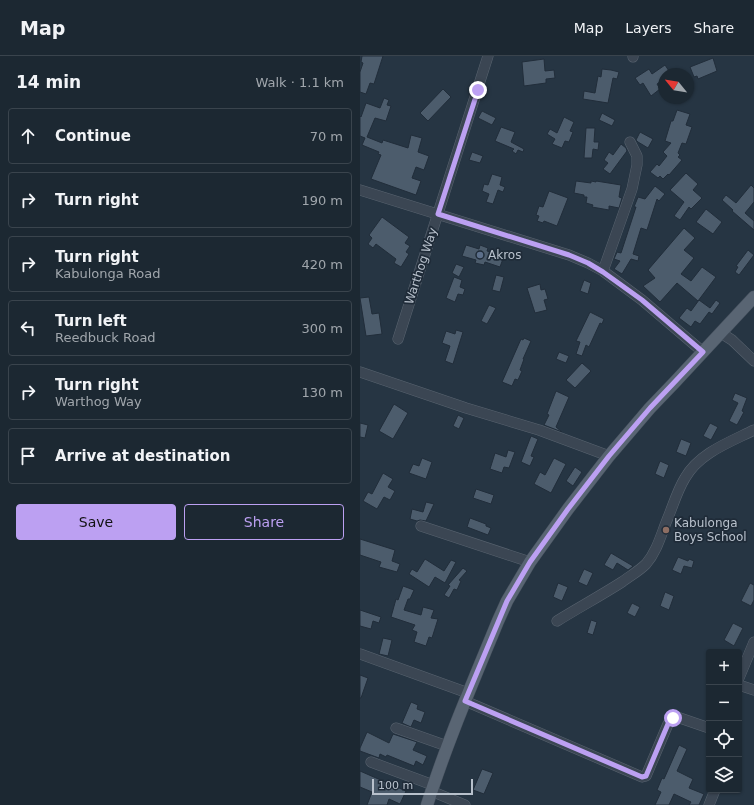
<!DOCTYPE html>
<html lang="en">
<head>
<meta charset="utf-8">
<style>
  :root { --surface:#1c2832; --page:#25303a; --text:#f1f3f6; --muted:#a0a6ac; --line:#3a444d; --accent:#bca0f2 }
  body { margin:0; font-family:"DejaVu Sans",sans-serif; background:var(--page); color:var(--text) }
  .controls { position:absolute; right:12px; bottom:12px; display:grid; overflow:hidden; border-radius:4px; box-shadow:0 1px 3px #0004 }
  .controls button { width:36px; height:36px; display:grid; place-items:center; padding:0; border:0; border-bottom:1px solid var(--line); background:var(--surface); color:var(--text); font:20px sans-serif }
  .compass { position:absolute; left:298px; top:12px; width:36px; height:36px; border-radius:50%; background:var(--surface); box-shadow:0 1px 3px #0004; rotate:300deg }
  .scale { position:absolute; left:12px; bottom:10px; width:101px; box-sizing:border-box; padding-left:4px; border:2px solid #b8c1cc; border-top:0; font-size:11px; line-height:14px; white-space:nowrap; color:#b8c1cc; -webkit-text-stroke:3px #1f2b38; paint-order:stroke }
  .stop { position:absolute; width:12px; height:12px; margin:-9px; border:3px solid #bca0f2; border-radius:50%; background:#fff }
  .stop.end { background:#bca0f2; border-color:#fff; box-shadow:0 1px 4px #0008 }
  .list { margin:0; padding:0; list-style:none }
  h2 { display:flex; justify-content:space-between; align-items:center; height:52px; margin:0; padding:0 16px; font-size:17px }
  h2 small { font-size:13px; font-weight:400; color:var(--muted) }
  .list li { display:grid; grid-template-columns:26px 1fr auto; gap:12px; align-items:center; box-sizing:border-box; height:56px; margin:0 8px 8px; padding:0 8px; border:1px solid var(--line); border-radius:4px }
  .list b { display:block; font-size:15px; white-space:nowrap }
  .list p { margin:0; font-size:13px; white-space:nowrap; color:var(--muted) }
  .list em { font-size:13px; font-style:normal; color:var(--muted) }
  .actions { display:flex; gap:8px; padding:12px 16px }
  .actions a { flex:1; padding:9px 0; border:1px solid var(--accent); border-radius:4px; text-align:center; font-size:14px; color:var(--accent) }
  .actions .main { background:var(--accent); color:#111 }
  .icon { flex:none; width:22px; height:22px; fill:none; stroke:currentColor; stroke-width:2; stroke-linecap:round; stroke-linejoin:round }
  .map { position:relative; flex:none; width:394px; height:749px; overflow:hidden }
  header { display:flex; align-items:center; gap:24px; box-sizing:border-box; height:56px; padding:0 20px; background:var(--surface); border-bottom:1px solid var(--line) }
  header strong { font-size:19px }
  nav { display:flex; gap:22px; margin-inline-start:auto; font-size:14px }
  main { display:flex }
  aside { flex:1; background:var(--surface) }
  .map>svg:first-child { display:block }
  .building { fill:#4c5c6c; stroke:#212d3a }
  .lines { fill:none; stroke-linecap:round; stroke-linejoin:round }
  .minor-casing { stroke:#596470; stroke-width:11 }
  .major-casing { stroke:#47525f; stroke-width:13 }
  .minor { stroke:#3b4653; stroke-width:10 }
  .major { stroke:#596573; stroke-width:12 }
  .route { stroke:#bca0f2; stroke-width:5 }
  .service-dot { fill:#5c6f8a; stroke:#1f2b38; stroke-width:1.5 }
  .education-dot { fill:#8d6e63; stroke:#1f2b38; stroke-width:1.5 }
  .labels { text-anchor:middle; stroke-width:3.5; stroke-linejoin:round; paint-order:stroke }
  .poi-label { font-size:12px; fill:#b8c1cc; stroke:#1f2b38; text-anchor:start }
  .street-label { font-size:12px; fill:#b8c1cc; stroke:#1f2b38 }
</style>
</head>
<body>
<header>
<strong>Map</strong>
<nav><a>Map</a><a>Layers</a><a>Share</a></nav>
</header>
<main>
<aside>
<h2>14 min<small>Walk · 1.1 km</small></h2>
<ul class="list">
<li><svg class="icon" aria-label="ahead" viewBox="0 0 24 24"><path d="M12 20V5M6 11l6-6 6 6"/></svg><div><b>Continue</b></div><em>70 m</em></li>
<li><svg class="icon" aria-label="right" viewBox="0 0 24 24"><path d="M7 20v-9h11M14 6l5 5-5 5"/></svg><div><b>Turn right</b></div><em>190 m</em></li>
<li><svg class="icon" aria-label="right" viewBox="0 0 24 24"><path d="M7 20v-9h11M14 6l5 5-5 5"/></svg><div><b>Turn right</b><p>Kabulonga Road</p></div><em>420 m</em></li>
<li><svg class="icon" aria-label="left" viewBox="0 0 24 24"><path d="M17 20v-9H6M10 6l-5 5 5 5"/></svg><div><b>Turn left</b><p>Reedbuck Road</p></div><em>300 m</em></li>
<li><svg class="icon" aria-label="right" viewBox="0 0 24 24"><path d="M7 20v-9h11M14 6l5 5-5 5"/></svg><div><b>Turn right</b><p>Warthog Way</p></div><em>130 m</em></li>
<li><svg class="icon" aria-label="arrive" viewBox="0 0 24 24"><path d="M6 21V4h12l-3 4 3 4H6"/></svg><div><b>Arrive at destination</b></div></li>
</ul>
<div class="actions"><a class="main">Save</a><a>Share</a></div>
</aside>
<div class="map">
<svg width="394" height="749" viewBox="0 0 394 749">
  <rect width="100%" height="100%" fill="#263543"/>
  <!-- building -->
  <path class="building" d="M2 0H23L14 28 10 27 6 38 0 36V16L3 7 1 6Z
    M353 2 357 15 338 23 337 20 334 21 330 11Z
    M184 3 185 15 194 14 195 22 186 23V27L164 30 162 6Z
    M305 9 311 18H304V23L297 28 300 33 291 40 283 27 280 29 275 22 289 13 292 18Z
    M242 13 251 14 259 16 257 23 253 22 248 47 223 43 224 35 235 37 238 20 241 21Z
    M83 33 91 41 68 65 60 57Z
    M24 42 29 44 27 49 31 50 26 65 15 62 7 81 22 87 23 84 48 92 51 79 62 82 58 96 69 100 64 114 56 111 52 122 61 125 56 139 11 123 21 99 18 98 19 96 2 89 5 82 0 80V60L1 61 6 47 20 52Z
    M317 54 330 58 326 69 332 71 326 88 322 87 318 97 320 99 318 101 322 104 309 119 308 118 303 123 300 120 298 122 290 116 297 108 299 110 307 100 303 96 311 87 305 85 311 65H313Z
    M122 55 136 62 132 69 118 62Z
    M242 57 255 64 252 70 239 64Z
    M204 61 214 66 210 75 213 76 209 86 205 85 202 92 192 88 195 83 187 78 190 73 197 77Z
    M141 71 155 76 151 86 164 93 163 96 158 94 156 98 152 95 154 93 135 85Z
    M226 72H235L234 86H239L238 94 233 93 232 102H224Z
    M280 76 293 83 288 92 278 86 276 84Z
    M261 88 266 92 267 95 250 118 243 113 248 107 244 104 249 96 253 99Z
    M112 96 123 100 120 107 109 104Z
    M326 117 338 128 333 134 342 142 331 153 329 151 320 164 314 160 324 146 310 134Z
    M132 118 142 121 140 129 145 131 143 136 138 134 133 148 126 146 129 138 122 135 124 128 128 129Z
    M216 125 231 127V125L236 126V125L261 129 259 141 262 142 259 152 249 150V154L232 151 233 149 226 147 227 141H224V139L214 137Z
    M391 129 394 132V146L385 157 394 165V174L372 155 373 154 362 144 366 139 376 147Z
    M295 130 305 138 299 145 297 143 287 174 281 172 273 198 279 200 278 205 271 203 262 218 254 213 260 205 254 203 257 196 261 197 276 151H274L278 141 285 143Z
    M189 135 208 142 197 170 184 165 183 167 177 165 179 160 176 159 179 150 183 151Z
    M346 153 362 166 353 178 336 166Z
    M22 161 49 181 45 187 50 190 46 196 49 198 41 211 34 207 36 203 16 188 13 192 8 188 12 182 9 179Z
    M324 172 335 182 324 194 334 202 321 218 331 225 342 211 356 221 338 245 317 227 300 246 283 230 295 222 288 214Z
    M106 189 119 193 120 189 128 192 127 195 144 200 140 211 125 206 124 209 115 207 116 204 102 200Z
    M388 194 394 199 379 219 375 216 378 211 376 210Z
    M96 208 104 211 99 221 92 217Z
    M136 219 144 221 140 236 132 234Z
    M94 221 102 224 100 231 105 233 103 239 98 238 95 246 86 242Z
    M224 224 231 227 228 238 220 235Z
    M180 228 181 234 185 233 188 243 184 244 187 254 175 257 167 232Z
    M9 241 12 258 19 257 22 278 6 280 0 242Z
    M339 244 350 252 356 244 360 247 352 258 349 256 340 268 335 265 331 271 319 262 327 252 331 255Z
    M129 249 136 252 127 268 121 265Z
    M230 256 244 263 242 268 240 267 229 291 226 289 222 300 216 298 220 286 216 285Z
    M96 274 103 276 93 308 85 305 90 290 82 287 86 275 95 278Z
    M164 282 171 285 163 303H164L160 314 162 315 158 324 155 323 152 330 142 326 161 283 163 284Z
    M199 296 209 300 206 307 196 303Z
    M222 307 231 315 215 332 206 324Z
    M196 335 209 341 196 371 202 376 184 369 189 359 187 358Z
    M375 337 387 342 382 355 384 356 377 369 369 365 378 347 372 344Z
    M34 348 48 357 33 383 19 375Z
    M98 359 104 362 99 373 93 370Z
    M0 367 8 369 5 382 0 381Z
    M350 367 358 371 351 384 343 380Z
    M171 380 178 383 171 400 174 401 170 410 161 406Z
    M321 383 331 387 326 400 316 396Z
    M148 394 155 396 149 412 144 411 142 417 130 413 135 397 146 401Z
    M62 402 72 406 66 423 49 417 53 408 59 410Z
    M194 402 206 408 191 437 174 428 180 416 185 419Z
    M300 405 309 409 304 422 295 418Z
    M215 411 222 416 213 430 206 425Z
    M23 417 33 423 28 431 35 435 30 444 24 441 17 453 3 445 8 436 12 438Z
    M116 433 134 439 131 448 113 442Z
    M66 446 74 448 66 465 60 464 57 465 50 463 52 453 63 456Z
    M110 462 126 468V470L131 472 128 479 107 471Z
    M0 483 35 494 32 505 40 508 37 516 19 511 21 506 0 499Z
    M251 497 273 510 272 511 268 514 257 507 253 514 244 509Z
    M318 501 328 505 329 503 334 505 332 512 324 510 321 518 312 514Z
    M65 503 84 515 91 504 96 506 85 527 75 521 69 531 49 518 52 513 57 516Z
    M103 512 107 515 99 524 101 525 97 534 94 533 89 542 84 539 90 530 88 529Z
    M224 513 233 517 227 530 218 526Z
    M198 527 208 531 202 545 193 541Z
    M390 527 394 529V544L391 550 381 545Z
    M43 530 54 534 50 543H48L44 554 61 559 63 551 74 554 71 562 78 563 72 582 69 581 66 590 54 586 57 576 52 574 55 569 31 561 36 543 38 544Z
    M305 536 314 540 309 554 300 550Z
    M272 547 280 551 275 561 267 557Z
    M0 554 21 561 19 567 13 565 11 573 0 570Z
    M231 564 237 566 233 579 227 577Z
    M373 567 383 572 374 590 364 584Z
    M23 582 32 584 28 600 19 598Z
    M0 619 8 622 1 642H0Z
    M51 646 58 649 57 653 65 656 61 667 54 664 51 671 42 667Z
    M7 676 29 687 33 678 57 686 53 694 67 700 63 709 56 705 54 710 27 699 26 701 20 698 19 702 0 695V692Z
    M319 689 327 693 317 715 333 723 329 732 344 738 339 749H329L331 746 314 738 309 749H295L301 736 297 734 302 722 304 723Z
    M122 713 133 717 124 738 113 734Z
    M0 715 46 735 40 748 29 743 27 749H7L12 736 0 731Z"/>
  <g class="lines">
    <!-- minor casing -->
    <g class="minor-casing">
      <path id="minor" d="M273 0V1
        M0 134 209 199 228 207 243 215 282 244 343 296
        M243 215 272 133 277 109V100L270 86
        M361 277 372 284 394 305
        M38 283 128 0
        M0 316 106 352 179 374 249 400
        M61 470 170 506
        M197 565C218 552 240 540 262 526 270 520 279 515 286 508 297 495 301 479 307 464 313 450 317 435 325 422 339 397 370 386 394 374
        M0 598 108 637
        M379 622 394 586
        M379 629 394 634
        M105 645 282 721 286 720 308 668 313 662 317 661 349 672
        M36 672 87 690
        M11 706 73 729
        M71 735 105 749
        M349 749 355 734"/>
    </g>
    <!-- major casing -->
    <g class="major-casing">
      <path id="major" d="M67 749C87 686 113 626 138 565L147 545 170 506 208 453 249 400 290 352 314 327 394 241"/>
    </g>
    <!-- minor -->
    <use href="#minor" class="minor"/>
    <!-- major -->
    <use href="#major" class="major"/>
  </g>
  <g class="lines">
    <!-- route -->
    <path class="route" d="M118 34 78 158 209 199 228 207 243 216 282 244 343 296 290 352 249 400 208 453 170 506 147 545 105 645 282 721 286 720 308 668 313 662"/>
  </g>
  <!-- markers -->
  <circle class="service-dot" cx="120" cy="199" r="4"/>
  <circle class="education-dot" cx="306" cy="474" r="4"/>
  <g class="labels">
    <!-- poi labels -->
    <g class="poi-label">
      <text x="128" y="203">Akros</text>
      <text x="314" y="471">Kabulonga<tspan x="314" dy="14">Boys School</tspan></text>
    </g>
    <!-- street labels -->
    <g class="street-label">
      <text transform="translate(61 210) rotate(-72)" y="4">Warthog Way</text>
    </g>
  </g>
</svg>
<div class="controls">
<button>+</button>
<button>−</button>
<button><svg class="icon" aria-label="locate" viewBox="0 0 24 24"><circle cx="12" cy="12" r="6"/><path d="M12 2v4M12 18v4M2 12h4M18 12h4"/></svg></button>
<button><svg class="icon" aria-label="layers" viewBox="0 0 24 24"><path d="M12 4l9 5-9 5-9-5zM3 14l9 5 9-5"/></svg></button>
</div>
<svg class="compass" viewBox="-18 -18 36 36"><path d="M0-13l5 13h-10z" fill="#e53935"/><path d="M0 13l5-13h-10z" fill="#a0a6ac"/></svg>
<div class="scale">100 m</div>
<div class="stop" style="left:313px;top:662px"></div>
<div class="stop end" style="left:118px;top:34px"></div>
</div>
</main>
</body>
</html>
